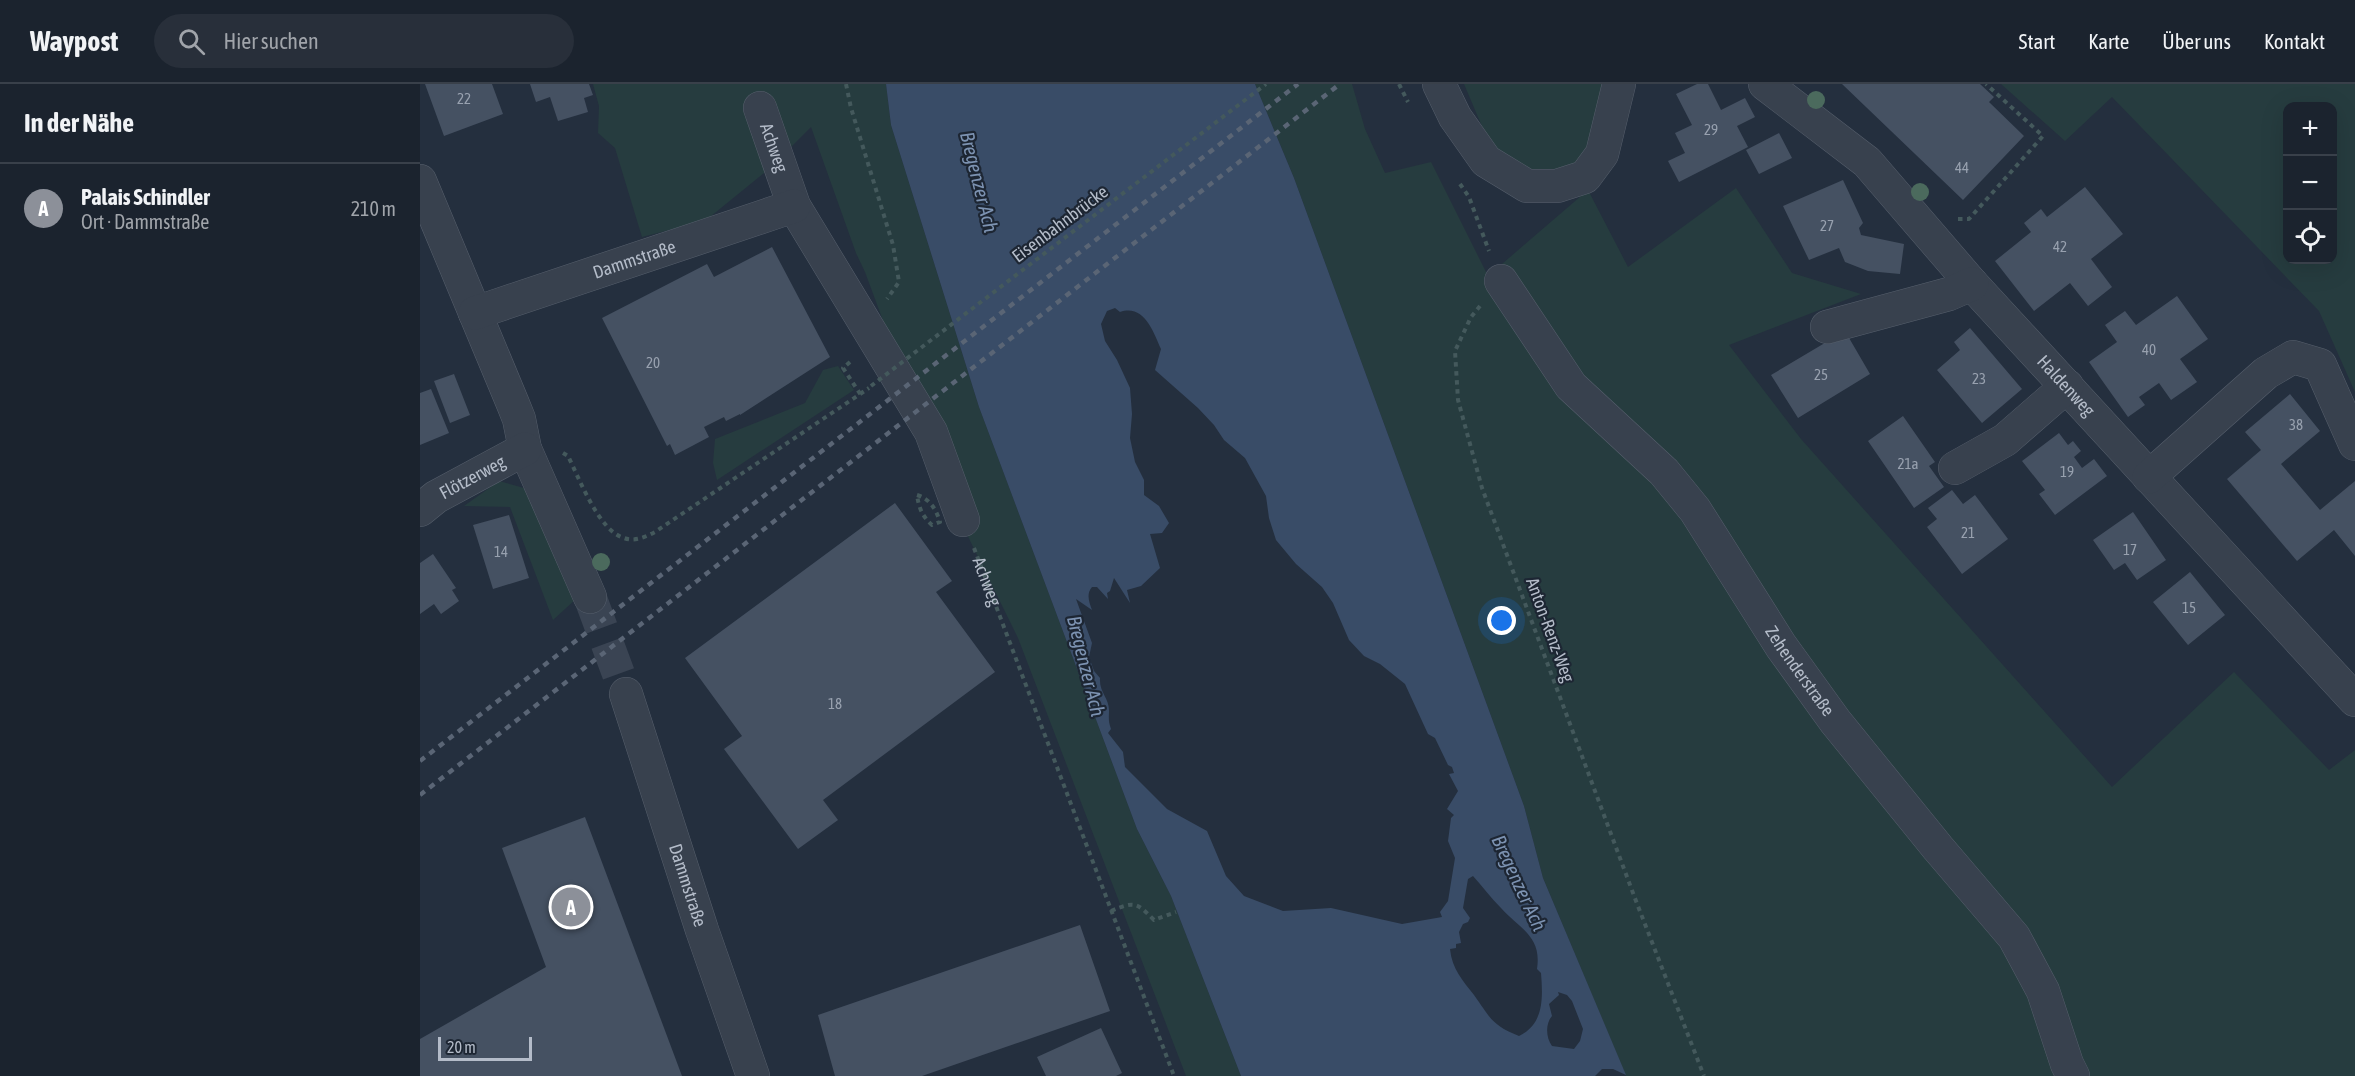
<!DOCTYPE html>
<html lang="de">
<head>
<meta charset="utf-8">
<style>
  :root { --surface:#1b232e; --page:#282f3a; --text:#f1f3f6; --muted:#a0a4aa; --line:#39404a; --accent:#8c9099 }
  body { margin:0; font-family:"Asap Condensed",sans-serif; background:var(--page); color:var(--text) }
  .controls { position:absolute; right:18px; top:18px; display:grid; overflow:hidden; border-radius:12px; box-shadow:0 6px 24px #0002 }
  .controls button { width:54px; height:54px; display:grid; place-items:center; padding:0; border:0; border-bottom:2px solid var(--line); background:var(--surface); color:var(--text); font:30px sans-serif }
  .scale { position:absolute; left:18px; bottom:15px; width:94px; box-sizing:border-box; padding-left:6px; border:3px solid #b4bcc9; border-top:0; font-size:16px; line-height:21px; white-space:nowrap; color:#b4bcc9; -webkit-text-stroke:4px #1d2633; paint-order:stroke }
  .you { position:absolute; left:1082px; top:537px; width:21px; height:21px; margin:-15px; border:4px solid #fff; border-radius:50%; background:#1a73e8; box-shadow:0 0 0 9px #1a73e833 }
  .badge { display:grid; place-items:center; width:39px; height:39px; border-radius:50%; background:var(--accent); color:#fff; font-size:20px; font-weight:700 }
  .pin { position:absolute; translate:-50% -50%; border:3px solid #fff; box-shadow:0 2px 6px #0006 }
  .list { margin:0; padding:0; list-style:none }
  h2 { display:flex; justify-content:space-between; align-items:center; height:78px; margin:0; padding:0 24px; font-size:26px }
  h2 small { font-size:20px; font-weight:400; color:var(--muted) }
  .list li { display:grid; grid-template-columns:39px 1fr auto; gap:18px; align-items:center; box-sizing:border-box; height:90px; padding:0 24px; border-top:2px solid var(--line) }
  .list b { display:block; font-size:22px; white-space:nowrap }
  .list p { margin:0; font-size:20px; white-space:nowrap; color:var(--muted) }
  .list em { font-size:20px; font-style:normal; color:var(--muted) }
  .icon { flex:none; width:33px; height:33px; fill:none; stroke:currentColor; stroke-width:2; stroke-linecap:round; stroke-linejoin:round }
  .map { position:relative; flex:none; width:1935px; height:992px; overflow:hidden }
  header { display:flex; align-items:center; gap:36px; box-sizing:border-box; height:84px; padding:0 30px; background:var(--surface); border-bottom:2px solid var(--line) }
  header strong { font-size:28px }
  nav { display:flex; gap:33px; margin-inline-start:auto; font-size:21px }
  .search { width:420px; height:54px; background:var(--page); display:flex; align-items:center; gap:15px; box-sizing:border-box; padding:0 21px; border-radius:33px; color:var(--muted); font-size:22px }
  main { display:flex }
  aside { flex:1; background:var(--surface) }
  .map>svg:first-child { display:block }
  .green { fill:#263c3f; fill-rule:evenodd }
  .water { fill:#394c67; fill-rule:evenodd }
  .building { fill:#455162 }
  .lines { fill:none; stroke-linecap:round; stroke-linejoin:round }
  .minor-tunnel { stroke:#3a4453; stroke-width:33; stroke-dasharray:33 16; stroke-linecap:butt }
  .minor-casing { stroke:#565f6c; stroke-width:34 }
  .path { stroke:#44595c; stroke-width:4; stroke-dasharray:4.5 4.5; stroke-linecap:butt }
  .minor { stroke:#38414e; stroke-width:33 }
  .rail { stroke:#5a6575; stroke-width:4.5; stroke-dasharray:6 6; stroke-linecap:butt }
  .path-bridge { stroke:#44595c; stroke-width:4; stroke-dasharray:4.5 4.5; stroke-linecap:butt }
  .tree { fill:#4b6a5d }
  .labels { text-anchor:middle; stroke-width:4.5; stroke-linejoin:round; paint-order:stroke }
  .number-label { font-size:15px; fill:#98a1af }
  .street-label { font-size:18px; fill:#b4bcc9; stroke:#1d2633 }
  .water-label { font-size:20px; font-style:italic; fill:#7c92b1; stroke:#1d2633 }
</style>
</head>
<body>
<header>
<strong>Waypost</strong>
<div class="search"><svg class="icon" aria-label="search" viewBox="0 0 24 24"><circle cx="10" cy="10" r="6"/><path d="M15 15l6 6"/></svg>Hier suchen</div>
<nav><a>Start</a><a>Karte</a><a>Über uns</a><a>Kontakt</a></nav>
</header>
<main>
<aside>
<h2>In der Nähe<small></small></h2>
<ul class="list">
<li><span class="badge">A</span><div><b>Palais Schindler</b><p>Ort · Dammstraße</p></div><em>210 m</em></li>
</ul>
</aside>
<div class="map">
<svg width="1935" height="992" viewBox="0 0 1935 992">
  <rect width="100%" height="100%" fill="#242f3e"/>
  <!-- green -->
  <path class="green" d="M173 0H466L471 41 559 323 717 745 751 812 821 992H766L598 554 528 412 445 188 436 169 391 43 349 85 285 137 222 153 195 64 178 49 179 22Z
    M835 0H932L945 45 965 89 1011 78 1068 192 1168 106 1208 183 1316 104 1372 189 1441 210 1309 261 1381 355 1692 703 1814 588 1909 686 1935 666V992H1206L1123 794 1104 722 874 94Z
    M1044 0H1186L1168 68 1155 83 1134 91 1103 83 1072 66Z
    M1581 0H1935V308L1899 227 1692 13 1645 57ZM1868 22H1912V176H1868Z
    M418 282 434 306 297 396 293 379 295 355 385 319 403 286Z
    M79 397 118 408 157 514 133 536 90 423 44 422Z"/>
  <!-- water -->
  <path class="water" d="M466 0H835L874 94 1104 722 1123 794 1206 991 1193 985H1182L1175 992H821L751 812 717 745 559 323 471 41ZM695 224 700 228C724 220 733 247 741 265L735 286 778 324 794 341 804 356 825 374 846 412 849 434 856 456 876 480 902 503 913 519 929 556 944 572 960 580 985 600 1008 650 1015 654 1028 681 1032 683 1034 689 1029 690 1038 707 1027 725 1034 731 1031 734 1028 757 1035 774 1028 817 1020 828 1022 833 982 840 911 824 863 827 824 812 806 792 787 747 747 725 705 683 703 668 688 649 691 645C688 637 689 634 689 626 689 614 679 608 680 594L674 587 669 573 672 559 656 515 672 526C669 518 666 510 672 503H677L688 515 687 509 690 507 694 494 710 519 707 506 721 502 740 484 730 450 742 449 749 439 739 422 724 411V396L715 378 710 354 712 330 710 304 697 276 685 257 681 240 687 227ZM1053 792C1062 802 1071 814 1081 824 1100 845 1122 852 1117 885L1121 889C1123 914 1124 940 1099 952 1071 941 1070 933 1054 911 1043 897 1032 885 1030 865L1036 864V860L1041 859 1039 848 1043 840 1048 838 1050 834 1043 824 1048 795ZM1138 908 1147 911 1152 917 1163 945 1160 957 1154 965 1132 962C1126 954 1125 940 1132 932L1129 920 1139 911Z"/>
  <!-- building -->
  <path class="building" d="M5 0H72L83 30 24 52Z
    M110 0H169L173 11 164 14 168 28 138 37 130 13 116 18Z
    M1277 0H1288L1301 26 1325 14 1335 33 1317 42 1328 63 1259 98 1248 77 1265 69 1255 49 1272 41 1256 10Z
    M1422 0H1560L1574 13 1569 18 1604 52 1543 116Z
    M1359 49 1372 74 1339 90 1326 66Z
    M1423 96 1443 139 1439 144 1441 151 1484 160 1480 190 1448 187 1425 178 1419 164 1389 176 1363 122Z
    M1665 103 1703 150 1671 175 1692 203 1668 222 1650 199 1614 227 1575 177 1611 148 1604 139 1621 125 1627 133Z
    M352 163 410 273 320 331V330L306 337 304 333 284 343 289 353 255 371 250 360 247 362 182 234 287 180 294 193Z
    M1757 212 1788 255 1760 275 1777 298 1751 316 1739 299 1719 313 1725 321 1708 333 1669 278 1697 258 1685 241 1705 227 1716 241Z
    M1550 244 1602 305 1562 339 1517 286 1540 266 1534 258Z
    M1425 247 1450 290 1378 334 1351 291Z
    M34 290 50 331 30 339 14 297Z
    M11 305 29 349 0 361V309Z
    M1870 310 1900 347 1861 380 1900 426 1935 397V472L1914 446 1877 477 1807 395 1841 366 1825 348Z
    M1483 332 1515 378 1509 382 1524 403 1494 424 1448 357Z
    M1639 349 1648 361 1653 357 1661 367 1654 373 1662 384 1674 375 1687 392 1635 431 1619 410 1625 406 1602 377Z
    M1532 406 1543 420 1555 411 1588 455 1542 490 1507 443 1517 435 1508 424Z
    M475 419 532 497 516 508 575 588 403 716 418 736 378 765 304 665 322 652 265 574Z
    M1713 428 1746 476 1717 496 1705 479 1694 486 1673 456Z
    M89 431 109 494 73 505 53 441Z
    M13 470 36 504 32 506 39 517 21 530 14 520 0 530V479Z
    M1770 488 1805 531 1768 561 1733 518Z
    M165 733 262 992H0V955L126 883 82 764Z
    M660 841 690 927 502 992H415L398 931Z
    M681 944 702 989 696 992H626L617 973Z"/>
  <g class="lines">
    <!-- minor-tunnel -->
    <path class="minor-tunnel" d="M170 513 206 610"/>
    <!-- minor casing -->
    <g class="minor-casing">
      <g id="minor">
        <path d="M1019 0 1035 33 1066 77 1107 102H1137L1165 93 1182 70 1199 0"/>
        <path id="s2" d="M1345 0 1447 78 1552 200 1935 616"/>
        <path id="s3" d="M340 24 374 122 511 348 543 436"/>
        <path d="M0 97 93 320 99 335 105 365 170 513"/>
        <path id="s4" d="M1081 197 1151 302 1244 388 1275 426 1361 562 1415 637 1518 764 1594 853 1623 907 1647 980 1653 992"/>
        <path id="s5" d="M55 229 374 122"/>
        <path d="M1407 243 1529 210 1552 200"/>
        <path d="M1535 384 1585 356 1647 302"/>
        <path d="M1729 393 1846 289 1873 273 1900 281 1935 360"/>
        <path id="s6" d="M0 426 16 413 105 365"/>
        <path id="s7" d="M206 610 282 846 333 992"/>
      </g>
    </g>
    <!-- path -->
    <g class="path">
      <path d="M426 0 431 24 473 161 479 198 467 215"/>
      <path d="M979 0 988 18"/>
      <path d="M1040 100 1049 113 1069 167"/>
      <path d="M1538 135H1549L1623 52 1566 0"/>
      <path d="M1060 222 1051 233 1035 267 1038 316 1062 404 1216 817 1284 992"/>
      <path d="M430 278 423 284 441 311"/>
      <path d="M143 369 148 372C159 394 179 447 204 454 215 458 225 453 235 448L449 304"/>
      <path d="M497 411C510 415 516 425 520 438L512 441C502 432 499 424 497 411Z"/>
      <path id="s1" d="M554 464 754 992"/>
      <path d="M691 827C715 817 716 818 734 836L756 828"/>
    </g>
    <!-- minor -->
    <use href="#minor" class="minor"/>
    <!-- rail -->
    <path class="rail" d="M0 677 878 0
      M0 711 920 0"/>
    <!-- path-bridge -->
    <path class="path-bridge" d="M451 302 846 0"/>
  </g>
  <!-- trees -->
  <g class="tree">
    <circle cx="1396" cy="16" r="9"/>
    <circle cx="1500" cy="108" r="9"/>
    <circle cx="181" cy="478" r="9"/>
  </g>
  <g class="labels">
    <!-- number labels -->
    <g class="number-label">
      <text x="44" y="20">22</text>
      <text x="1291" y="51">29</text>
      <text x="1542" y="89">44</text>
      <text x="1407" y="147">27</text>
      <text x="1640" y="168">42</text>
      <text x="1729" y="271">40</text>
      <text x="233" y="284">20</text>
      <text x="1401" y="296">25</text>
      <text x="1559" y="300">23</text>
      <text x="1876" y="346">38</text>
      <text x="1488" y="385">21a</text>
      <text x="1647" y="393">19</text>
      <text x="1548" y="454">21</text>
      <text x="1710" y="471">17</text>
      <text x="81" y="473">14</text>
      <text x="1769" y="529">15</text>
      <text x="415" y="625">18</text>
    </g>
    <!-- street labels -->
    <g class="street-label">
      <text dy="6" stroke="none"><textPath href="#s3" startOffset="42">Achweg</textPath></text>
      <text transform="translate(640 140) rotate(-37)" y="6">Eisenbahnbrücke</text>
      <text dy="6" stroke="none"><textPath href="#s5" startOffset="168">Dammstraße</textPath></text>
      <text dy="6" stroke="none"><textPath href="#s2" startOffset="428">Haldenweg</textPath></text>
      <text dy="6" stroke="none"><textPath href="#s6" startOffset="62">Flötzerweg</textPath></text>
      <text dy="6" stroke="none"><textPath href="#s1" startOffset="36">Achweg</textPath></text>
      <text transform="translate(1130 546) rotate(70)" y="6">Anton-Renz-Weg</text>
      <text dy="6" stroke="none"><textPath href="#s4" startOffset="494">Zehenderstraße</textPath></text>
      <text dy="6" stroke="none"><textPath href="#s7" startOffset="201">Dammstraße</textPath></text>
    </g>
    <!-- water labels -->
    <g class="water-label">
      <text transform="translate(559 98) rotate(76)" y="7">Bregenzer Ach</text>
      <text transform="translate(666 582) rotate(76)" y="7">Bregenzer Ach</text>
      <text transform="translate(1099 799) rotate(65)" y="7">Bregenzer Ach</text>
    </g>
  </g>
</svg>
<div class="controls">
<button>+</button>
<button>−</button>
<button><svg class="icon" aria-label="locate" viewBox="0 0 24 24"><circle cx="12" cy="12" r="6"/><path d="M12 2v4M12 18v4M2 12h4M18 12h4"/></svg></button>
</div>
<div class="scale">20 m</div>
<div class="you"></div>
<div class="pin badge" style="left:151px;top:823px">A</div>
</div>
</main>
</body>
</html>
